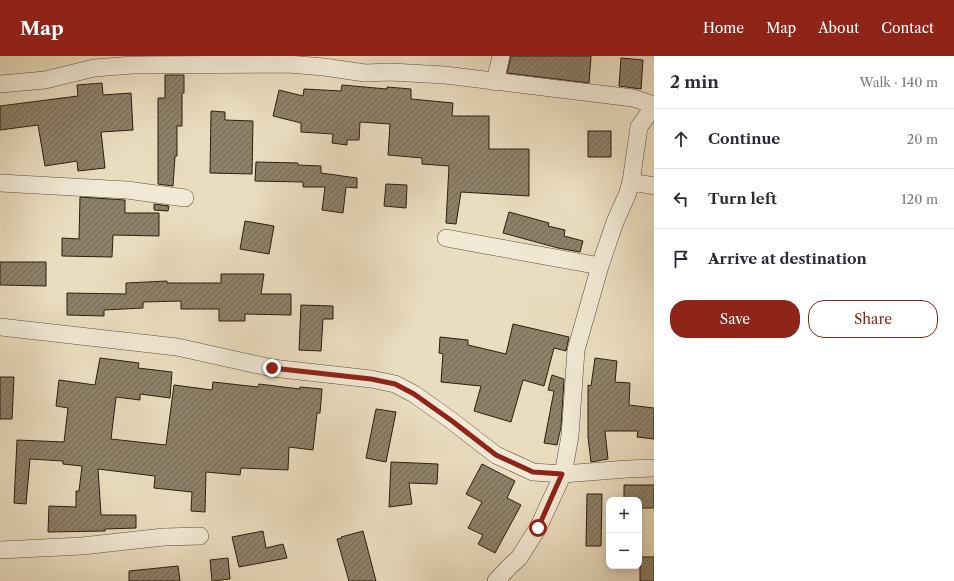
<!DOCTYPE html>
<html lang="en">
<head>
<meta charset="utf-8">
<style>
  :root { --surface:#fff; --page:#f7f7f7; --text:#2b2b33; --muted:#7c7c81; --line:#e1e1e2; --accent:#8f2418 }
  body { margin:0; font-family:"Libre Caslon Text",serif; background:var(--page); color:var(--text) }
  .controls { position:absolute; right:12px; bottom:12px; display:grid; overflow:hidden; border-radius:8px; box-shadow:0 2px 10px #0003 }
  .controls button { width:36px; height:36px; display:grid; place-items:center; padding:0; border:0; border-bottom:1px solid var(--line); background:var(--surface); color:var(--text); font:20px sans-serif }
  .stop { position:absolute; width:12px; height:12px; margin:-9px; border:3px solid #8f2418; border-radius:50%; background:#fff }
  .stop.end { background:#8f2418; border-color:#fff; box-shadow:0 1px 4px #0008 }
  .list { margin:0; padding:0; list-style:none }
  h2 { display:flex; justify-content:space-between; align-items:center; height:52px; margin:0; padding:0 16px; font-size:17px }
  h2 small { font-size:13px; font-weight:400; color:var(--muted) }
  .list li { display:grid; grid-template-columns:26px 1fr auto; gap:12px; align-items:center; box-sizing:border-box; height:60px; padding:0 16px; border-top:1px solid var(--line) }
  .list b { display:block; font-size:15px; white-space:nowrap }
  .list em { font-size:13px; font-style:normal; color:var(--muted) }
  .actions { display:flex; gap:8px; padding:12px 16px }
  .actions a { flex:1; padding:9px 0; border:1px solid var(--accent); border-radius:16px; text-align:center; font-size:14px; color:var(--accent) }
  .actions .main { background:var(--accent); color:#fff }
  .icon { flex:none; width:22px; height:22px; fill:none; stroke:currentColor; stroke-width:2; stroke-linecap:round; stroke-linejoin:round }
  .map { position:relative; flex:none; width:654px; height:525px; overflow:hidden }
  header { display:flex; align-items:center; gap:24px; box-sizing:border-box; height:56px; padding:0 20px; background:var(--accent); color:#fff }
  header strong { font-size:19px }
  nav { display:flex; gap:22px; margin-inline-start:auto; font-size:14px }
  main { display:flex }
  aside { flex:1; background:var(--surface) }
  .map>svg:first-child { display:block }
  .building { fill:url(#building-hatch); stroke:#2b1d0c }
  .lines { fill:none; stroke-linecap:round; stroke-linejoin:round }
  .street-casing { stroke:#5b4d39; stroke-width:18 }
  .street { stroke:#f1e9d5; stroke-width:17 }
  .route { stroke:#8f2418; stroke-width:5 }
</style>
</head>
<body>
<header>
<strong>Map</strong>
<nav><a>Home</a><a>Map</a><a>About</a><a>Contact</a></nav>
</header>
<main>
<div class="map">
<svg width="654" height="525" viewBox="0 0 654 525">
  <defs>
    <pattern id="building-hatch" width="6" height="6" patternUnits="userSpaceOnUse"><rect width="6" height="6" fill="#8e8169"/><path d="M-1 1l2-2M0 6l6-6M5 7l2-2" fill="none" stroke="#746955"/></pattern>
  </defs>
  <rect width="100%" height="100%" fill="#eaddbf"/>
  <filter id="stains"><feTurbulence type="fractalNoise" baseFrequency=".005" numOctaves="4"/><feColorMatrix values="0 0 0 0 .2 0 0 0 0 .09 0 0 0 0 .02 0 0 0 .5 -.17"/></filter>
  <radialGradient id="worn" r=".72"><stop offset=".6" stop-color="#630" stop-opacity="0"/><stop offset="1" stop-color="#630" stop-opacity=".3"/></radialGradient>
  <!-- building -->
  <path class="building" d="M511 0H591L589 27 507 17Z
    M621 2 643 4 641 33 619 30Z
    M165 19H184V37H182V70H177V100H175L173 130 158 128V42H165Z
    M102 27 103 39 131 37 133 74 101 76 105 112 78 115 77 105 45 110 38 69 0 74V50L78 40 77 29Z
    M342 29 387 33V31L411 33V43L453 47 452 60H489V93H529V140L461 136 456 168 446 167 449 110 422 108V102L388 99 390 68 360 66 359 84H347V89L332 87 333 78 301 76V67L273 60 279 34 303 40 304 33 341 35Z
    M211 55 225 56V64L253 65 252 118 210 117Z
    M588 75H611V101H588Z
    M256 106 298 107V109L321 110V117L357 122V132L346 131 343 157 322 154 325 131H303V126L255 125Z
    M386 128 407 129 406 152 384 150Z
    M80 141 125 144V157H159V180L113 179 112 201 62 200V182L79 183Z
    M154 148 169 150 168 155 154 154Z
    M509 156 549 167 548 170 565 174 564 180 583 185 580 196 558 192 503 177Z
    M245 165 274 170 269 198 240 193Z
    M0 206H46V230L0 229Z
    M221 218H264L261 238H291V259L245 258V265H219V253H181V245L143 246V252L104 254V260L67 259V237L126 238V227L167 225V227H221Z
    M301 249 333 250V263H323L321 295 299 294Z
    M513 268 569 281 566 295 554 292 544 330 523 324 511 366 474 355 481 330 441 326 443 298 439 297 440 281 468 284V289L506 298Z
    M100 302 139 307 138 312 172 316 170 342 140 338V344L116 341 111 383 166 389 174 329 212 334 213 326 258 331 259 328 300 333V331L322 333 320 357H317L313 394 289 391 288 414 241 412 240 419 206 416 205 456 191 455 192 436 154 432 155 420 98 413 101 459H136V472L105 473V475L48 476 49 450 76 451V435H79L82 410 63 408V405L30 403 26 448 14 447 17 384 64 386 68 352 56 350 59 324 95 329Z
    M595 302 617 305 615 326 630 327 629 349 654 352V383L637 381 638 375H605L608 403 591 406 588 381V329L591 330Z
    M552 319 564 323 561 371 557 389 544 387 554 335 548 334Z
    M0 321H14L12 363H0Z
    M376 353 396 356 386 406 366 402Z
    M391 406 438 408 437 428 409 427 412 448 389 451Z
    M482 408 515 425 507 442 521 449 495 497 478 488 483 479 468 472 482 446 466 438Z
    M624 429H654V452H639V444H624Z
    M587 438H602L601 490H586Z
    M263 475 266 492 283 488 287 502 239 511 232 481Z
    M363 475 376 525H349L337 483 342 482 341 481Z
    M640 501H654V525H640Z
    M228 502 230 523 212 525 210 504Z
    M178 510 180 525H129V515Z"/>
  <g class="lines">
    <!-- street casing -->
    <g class="street-casing">
      <path id="street" d="M495 26 501 0
        M0 28 45 24 94 12 133 9 288 8 324 11 365 17 391 16 445 19 633 42 654 49
        M631 126 654 130
        M0 127 127 134 185 142
        M446 182 600 210
        M0 271 177 291 272 312 371 323 395 328 414 338 452 365 496 399 533 416 563 418 627 413 654 412
        M0 494 82 490 164 481 200 480
        M496 525 510 510 519 502 538 472 563 418 570 380 576 294 600 210 615 166 627 139 631 126 639 71 654 50"/>
    </g>
    <!-- street -->
    <use href="#street" class="street"/>
  </g>
  <g class="lines">
    <!-- route -->
    <path class="route" d="M272 312 371 323 395 328 414 338 452 365 496 399 533 416 562 418 538 472"/>
  </g>
  <rect width="100%" height="100%" filter="url(#stains)"/>
  <rect width="100%" height="100%" fill="url(#worn)"/>
</svg>
<div class="controls">
<button>+</button>
<button>−</button>
</div>
<div class="stop" style="left:538px;top:472px"></div>
<div class="stop end" style="left:272px;top:312px"></div>
</div>
<aside>
<h2>2 min<small>Walk · 140 m</small></h2>
<ul class="list">
<li><svg class="icon" aria-label="ahead" viewBox="0 0 24 24"><path d="M12 20V5M6 11l6-6 6 6"/></svg><div><b>Continue</b></div><em>20 m</em></li>
<li><svg class="icon" aria-label="left" viewBox="0 0 24 24"><path d="M17 20v-9H6M10 6l-5 5 5 5"/></svg><div><b>Turn left</b></div><em>120 m</em></li>
<li><svg class="icon" aria-label="arrive" viewBox="0 0 24 24"><path d="M6 21V4h12l-3 4 3 4H6"/></svg><div><b>Arrive at destination</b></div></li>
</ul>
<div class="actions"><a class="main">Save</a><a>Share</a></div>
</aside>
</main>
</body>
</html>
